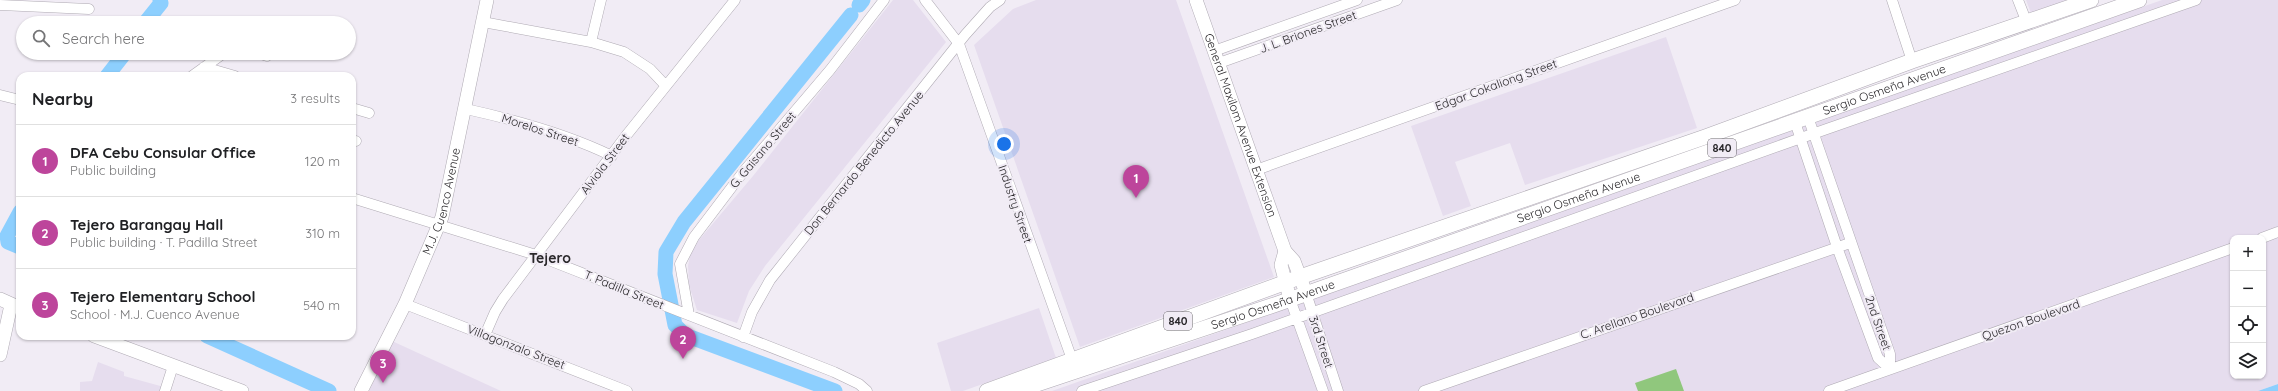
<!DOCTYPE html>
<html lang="en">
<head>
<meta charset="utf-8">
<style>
  :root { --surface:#fff; --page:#f2f2f2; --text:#202124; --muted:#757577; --line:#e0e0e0; --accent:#bd459b }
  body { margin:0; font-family:Quicksand,sans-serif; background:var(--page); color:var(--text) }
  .controls { position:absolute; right:12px; bottom:12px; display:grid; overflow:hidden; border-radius:8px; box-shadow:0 1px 3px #0004 }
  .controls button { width:36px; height:36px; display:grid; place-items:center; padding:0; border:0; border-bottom:1px solid var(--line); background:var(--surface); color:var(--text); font:20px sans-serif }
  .you { position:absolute; left:1004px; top:144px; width:14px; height:14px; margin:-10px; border:3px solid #fff; border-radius:50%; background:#1a73e8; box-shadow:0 0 0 6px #1a73e833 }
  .badge { display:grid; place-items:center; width:26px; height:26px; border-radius:50%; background:var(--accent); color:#fff; font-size:13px; font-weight:700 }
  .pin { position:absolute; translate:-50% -33px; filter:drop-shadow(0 1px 2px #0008) }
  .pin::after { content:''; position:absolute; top:21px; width:14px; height:12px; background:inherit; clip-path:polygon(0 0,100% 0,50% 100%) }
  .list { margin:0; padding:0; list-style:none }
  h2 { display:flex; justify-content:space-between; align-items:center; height:52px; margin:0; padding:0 16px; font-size:17px }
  h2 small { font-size:13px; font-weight:400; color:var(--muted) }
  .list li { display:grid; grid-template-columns:26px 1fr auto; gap:12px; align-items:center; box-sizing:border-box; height:72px; padding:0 16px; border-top:1px solid var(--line) }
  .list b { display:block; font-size:15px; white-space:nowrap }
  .list p { margin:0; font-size:13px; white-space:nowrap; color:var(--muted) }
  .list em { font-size:13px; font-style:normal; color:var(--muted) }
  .icon { flex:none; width:22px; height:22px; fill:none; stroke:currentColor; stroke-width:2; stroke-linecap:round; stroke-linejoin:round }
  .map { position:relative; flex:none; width:2278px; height:391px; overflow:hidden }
  .search { position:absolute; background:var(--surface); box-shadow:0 1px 3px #0004; left:16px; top:16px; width:340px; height:44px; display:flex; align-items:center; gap:10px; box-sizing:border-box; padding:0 14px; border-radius:22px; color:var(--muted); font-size:15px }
  .panel { position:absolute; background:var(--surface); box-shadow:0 1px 3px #0004; left:16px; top:72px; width:340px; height:268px; border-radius:12px }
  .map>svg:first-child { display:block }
  .built { fill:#e6ddee; fill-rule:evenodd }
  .forest { fill:#90c77d }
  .water { fill:#8dcffe }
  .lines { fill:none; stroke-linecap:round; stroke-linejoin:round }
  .river { stroke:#8dcffe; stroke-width:15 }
  .minor-casing { stroke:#afaab3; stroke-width:11 }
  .major-casing { stroke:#afaab3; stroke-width:14 }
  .highway-casing { stroke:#afaab3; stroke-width:16 }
  .minor { stroke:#fff; stroke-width:10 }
  .major { stroke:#fff; stroke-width:13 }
  .highway { stroke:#fff; stroke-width:15 }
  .labels { text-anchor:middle; stroke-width:4; stroke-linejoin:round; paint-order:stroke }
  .shield { fill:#f1ecf5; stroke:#666368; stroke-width:1 }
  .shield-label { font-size:11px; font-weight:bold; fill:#2a282b }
  .street-label { font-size:12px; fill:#2a282b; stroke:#f1ecf5 }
  .quarter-label { font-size:14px; font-weight:bold; fill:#2a282b; stroke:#f1ecf5 }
</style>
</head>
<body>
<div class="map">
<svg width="2278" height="391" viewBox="0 0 2278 391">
  <rect width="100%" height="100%" fill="#f1ecf5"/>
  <!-- built -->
  <path class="built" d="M893 0H913L946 42 765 266 749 291 737 323 697 310 689 285 688 266 690 255 699 240 753 176Z
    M1036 0H1176L1274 277 1080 347 974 45 1013 9Z
    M2026 0H2068L2031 13Z
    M2162 0H2278V384L2258 391H1052ZM2233 238H2263V376H2233Z
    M1666 37 1697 128 1525 185 1510 143 1455 162 1471 206 1443 216 1411 126Z
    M1039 308 1056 358 963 391H951L937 343Z
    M392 341 501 391H369Z
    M98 362 124 372V376L164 387 162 391H80V382L92 381Z"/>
  <!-- forest -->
  <path class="forest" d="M1676 369 1684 391H1638L1635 383Z"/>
  <!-- water -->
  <path class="water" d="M2278 384V391H2258Z"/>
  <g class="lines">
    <!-- river -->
    <path class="river" d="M859 5 863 0
      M145 23 161 3 160 0
      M107 76 125 53
      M20 212 7 236 8 242 20 247
      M207 336 329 391
      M835 391 685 335 675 325 665 274 666 252 684 222 851 15"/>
    <!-- minor casing -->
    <g class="minor-casing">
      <path id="minor" d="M925 0 959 44 1074 365
        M1892 0 1912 61
        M2018 0 2027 23
        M0 5 89 9
        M483 22 591 42 624 52 650 69 666 86
        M591 42 601 0
        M1214 51 1357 0
        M258 53 267 56
        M1219 63 1397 0
        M204 67 235 76
        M192 76 224 53
        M0 95 20 100
        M352 108 369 113
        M466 109C516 120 567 134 612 156
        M1808 117 1890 354V369
        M1795 122 1837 247 1878 358 1890 369
        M352 140 356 141
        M1256 170 1735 0
        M352 198 536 255 834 372 859 384 867 391
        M2262 238 2278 232
        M1306 293 1338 391
        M1290 299 1323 391
        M405 304 627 391
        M689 315 680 264 694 237 744 171 830 70 884 0
        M485 335 495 312 503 299 625 137 735 0
        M743 337 752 312 770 280 965 35 990 7 1000 0
        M165 391 173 366
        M1082 391 1252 334 1801 138 2196 0
        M1424 391 1850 243
        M1829 391 2233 248"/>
    </g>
    <!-- major casing -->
    <g class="major-casing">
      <g id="major">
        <path id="s1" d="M1196 0 1285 251 1294 261 1306 293"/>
        <path d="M1285 251 1281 265 1290 299"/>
        <path d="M0 299 20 308"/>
        <path d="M94 336 242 391"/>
        <path d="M0 355 11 305"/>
        <path id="s2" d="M361 391 405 304 442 217 487 0"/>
      </g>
    </g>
    <!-- highway casing -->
    <g class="highway-casing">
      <g id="highway">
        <path d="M987 391 1300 277 1705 137 1912 61 2091 0"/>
        <path id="s3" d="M1016 391 1277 304 2139 0"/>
      </g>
    </g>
    <!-- minor -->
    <use href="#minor" class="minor"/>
    <!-- major -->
    <use href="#major" class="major"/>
    <!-- highway -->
    <use href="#highway" class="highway"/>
  </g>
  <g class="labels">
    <!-- shield labels -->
    <g class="shield">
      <rect x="1708" y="139" width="28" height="18" rx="3"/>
      <rect x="1164" y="312" width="28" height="18" rx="3"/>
    </g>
    <g class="shield-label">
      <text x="1722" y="152">840</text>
      <text x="1178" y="325">840</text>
    </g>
    <!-- street labels -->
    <g class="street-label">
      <text transform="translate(1308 32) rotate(-20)" y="4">J. L. Briones Street</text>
      <text transform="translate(1496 85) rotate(-20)" y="4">Edgar Cokaliong Street</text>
      <text dy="4" stroke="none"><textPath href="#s3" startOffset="919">Sergio Osmeña Avenue</textPath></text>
      <text dy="4" stroke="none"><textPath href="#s1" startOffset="133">General Maxilom Avenue Extension</textPath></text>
      <text transform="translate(540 130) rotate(18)" y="4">Morelos Street</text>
      <text transform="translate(763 150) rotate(-50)" y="4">G. Gaisano Street</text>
      <text transform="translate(864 163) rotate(-51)" y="4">Don Bernardo Benedicto Avenue</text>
      <text transform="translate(605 164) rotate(-53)" y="4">Alviola Street</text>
      <text dy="4" stroke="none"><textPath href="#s3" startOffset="595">Sergio Osmeña Avenue</textPath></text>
      <text dy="4" stroke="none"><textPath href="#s2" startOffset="207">M.J. Cuenco Avenue</textPath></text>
      <text transform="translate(1015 204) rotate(71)" y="4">Industry Street</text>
      <text transform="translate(624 290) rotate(22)" y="4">T. Padilla Street</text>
      <text dy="4" stroke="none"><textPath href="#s3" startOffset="271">Sergio Osmeña Avenue</textPath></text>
      <text transform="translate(1637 316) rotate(-19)" y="4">C. Arellano Boulevard</text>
      <text transform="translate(2031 320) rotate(-19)" y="4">Quezon Boulevard</text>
      <text transform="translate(1878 323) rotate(71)" y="4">2nd Street</text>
      <text transform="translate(1321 342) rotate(72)" y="4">3rd Street</text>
      <text transform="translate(516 347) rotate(21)" y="4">Villagonzalo Street</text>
    </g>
    <!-- quarter labels -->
    <g class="quarter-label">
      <text x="550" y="263">Tejero</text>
    </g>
  </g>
</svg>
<div class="controls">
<button>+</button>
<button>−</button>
<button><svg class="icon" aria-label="locate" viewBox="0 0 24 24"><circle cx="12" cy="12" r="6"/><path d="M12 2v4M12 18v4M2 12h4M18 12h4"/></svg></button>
<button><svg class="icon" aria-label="layers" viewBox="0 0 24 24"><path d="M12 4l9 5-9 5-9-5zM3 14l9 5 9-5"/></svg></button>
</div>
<div class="you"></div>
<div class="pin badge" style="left:1136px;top:198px">1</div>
<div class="pin badge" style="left:683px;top:359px">2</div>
<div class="pin badge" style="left:383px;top:383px">3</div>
<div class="search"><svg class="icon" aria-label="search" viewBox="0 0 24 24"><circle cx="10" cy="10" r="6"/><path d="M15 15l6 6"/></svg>Search here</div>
<section class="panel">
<h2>Nearby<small>3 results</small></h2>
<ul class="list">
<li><span class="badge">1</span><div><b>DFA Cebu Consular Office</b><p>Public building</p></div><em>120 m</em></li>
<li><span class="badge">2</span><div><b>Tejero Barangay Hall</b><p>Public building · T. Padilla Street</p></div><em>310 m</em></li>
<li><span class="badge">3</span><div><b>Tejero Elementary School</b><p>School · M.J. Cuenco Avenue</p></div><em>540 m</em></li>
</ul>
</section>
</div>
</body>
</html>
